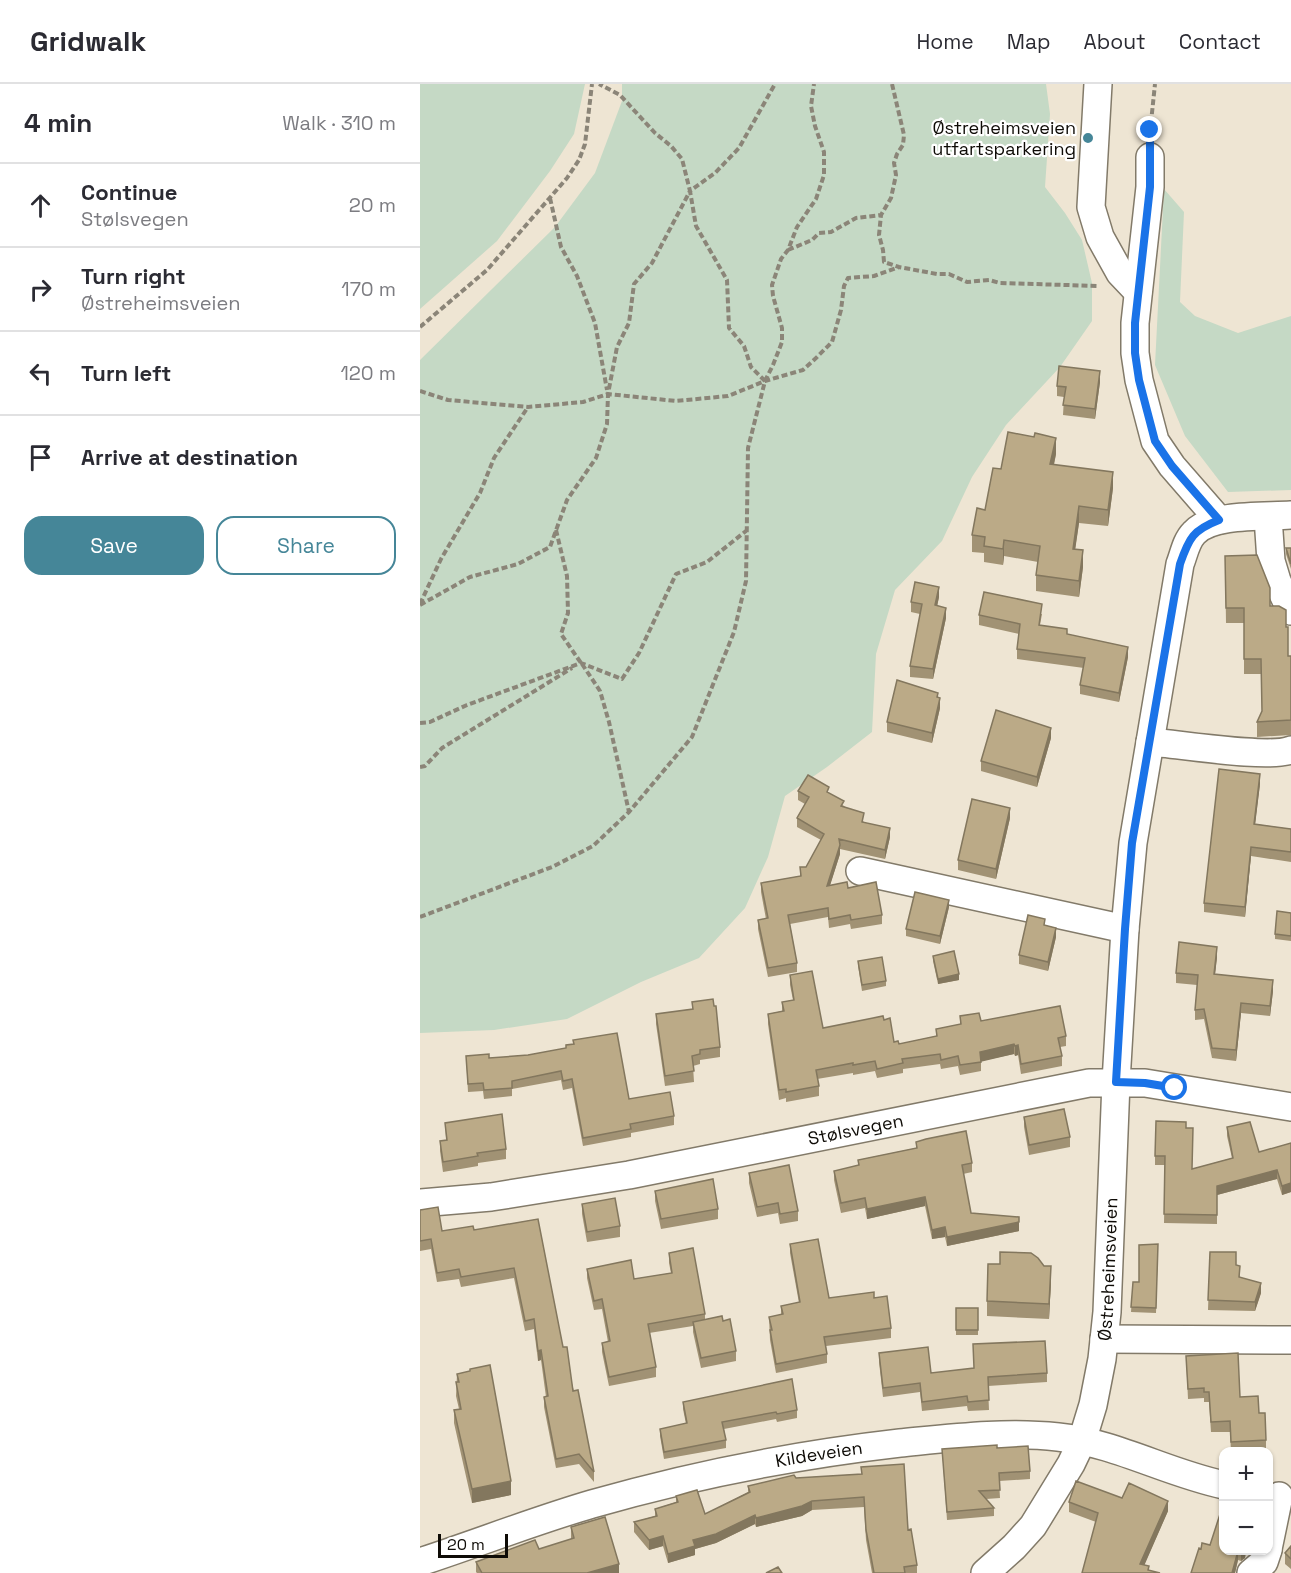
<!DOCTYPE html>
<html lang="en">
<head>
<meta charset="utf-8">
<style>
  :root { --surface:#fff; --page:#f7f7f7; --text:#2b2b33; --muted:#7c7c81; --line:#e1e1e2; --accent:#458698 }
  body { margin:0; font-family:"Space Grotesk",sans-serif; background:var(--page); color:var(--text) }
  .controls { position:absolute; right:18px; bottom:18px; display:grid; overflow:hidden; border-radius:12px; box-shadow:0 2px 4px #0004 }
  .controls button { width:54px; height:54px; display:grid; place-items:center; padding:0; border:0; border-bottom:2px solid var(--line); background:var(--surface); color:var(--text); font:30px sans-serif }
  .scale { position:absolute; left:18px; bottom:15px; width:70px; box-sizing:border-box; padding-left:6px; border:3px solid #0e0b06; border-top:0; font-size:16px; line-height:21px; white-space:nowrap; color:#0e0b06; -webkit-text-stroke:4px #fff; paint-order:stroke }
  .stop { position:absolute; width:18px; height:18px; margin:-14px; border:4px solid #1a73e8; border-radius:50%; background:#fff }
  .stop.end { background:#1a73e8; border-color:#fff; box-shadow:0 2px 6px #0008 }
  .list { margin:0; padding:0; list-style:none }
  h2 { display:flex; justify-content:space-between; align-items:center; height:78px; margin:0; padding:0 24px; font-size:26px }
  h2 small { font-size:20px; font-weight:400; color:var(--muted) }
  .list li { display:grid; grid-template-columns:39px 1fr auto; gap:18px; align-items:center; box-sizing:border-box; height:84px; padding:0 24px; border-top:2px solid var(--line) }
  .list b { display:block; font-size:22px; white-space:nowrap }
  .list p { margin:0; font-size:20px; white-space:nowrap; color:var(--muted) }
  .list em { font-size:20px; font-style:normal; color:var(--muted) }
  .actions { display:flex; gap:12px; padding:18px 24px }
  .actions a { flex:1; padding:14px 0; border:2px solid var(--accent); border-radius:18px; text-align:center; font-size:21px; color:var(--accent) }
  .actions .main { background:var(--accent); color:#fff }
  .icon { flex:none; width:33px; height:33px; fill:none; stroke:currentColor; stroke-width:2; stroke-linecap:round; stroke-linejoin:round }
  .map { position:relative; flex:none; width:871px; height:1489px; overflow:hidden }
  header { display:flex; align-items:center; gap:36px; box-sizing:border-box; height:84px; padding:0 30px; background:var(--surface); border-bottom:2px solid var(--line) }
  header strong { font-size:28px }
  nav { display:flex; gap:33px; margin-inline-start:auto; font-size:21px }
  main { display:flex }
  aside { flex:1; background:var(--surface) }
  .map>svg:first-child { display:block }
  .green { fill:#c5d9c5 }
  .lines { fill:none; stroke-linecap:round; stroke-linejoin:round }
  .minor-casing { stroke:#827a69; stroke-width:30 }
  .path { stroke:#8b8578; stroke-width:4; stroke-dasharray:6 3; stroke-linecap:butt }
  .minor { stroke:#fff; stroke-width:27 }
  .wall { fill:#a19274 }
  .shaded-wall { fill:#83775e }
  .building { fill:#bbaa87; stroke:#83775e; stroke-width:1.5 }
  .route { stroke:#1a73e8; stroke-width:8 }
  .poi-dot { fill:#458698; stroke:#fff; stroke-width:2 }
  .labels { text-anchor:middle; stroke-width:4.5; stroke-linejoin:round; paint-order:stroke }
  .poi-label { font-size:18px; fill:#0e0b06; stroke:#fff; text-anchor:end }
  .street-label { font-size:18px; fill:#0e0b06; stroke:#fff }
</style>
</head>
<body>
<header>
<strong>Gridwalk</strong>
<nav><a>Home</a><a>Map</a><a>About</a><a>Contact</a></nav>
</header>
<main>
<aside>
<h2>4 min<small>Walk · 310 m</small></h2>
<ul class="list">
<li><svg class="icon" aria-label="ahead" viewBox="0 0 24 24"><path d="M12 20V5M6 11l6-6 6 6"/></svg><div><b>Continue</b><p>Stølsvegen</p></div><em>20 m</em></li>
<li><svg class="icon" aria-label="right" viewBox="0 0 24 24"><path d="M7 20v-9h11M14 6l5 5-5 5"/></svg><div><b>Turn right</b><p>Østreheimsveien</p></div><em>170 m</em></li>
<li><svg class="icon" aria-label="left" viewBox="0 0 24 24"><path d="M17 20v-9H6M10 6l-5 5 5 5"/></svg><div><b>Turn left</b></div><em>120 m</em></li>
<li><svg class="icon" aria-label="arrive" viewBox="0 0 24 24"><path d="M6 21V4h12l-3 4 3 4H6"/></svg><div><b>Arrive at destination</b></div></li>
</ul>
<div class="actions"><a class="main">Save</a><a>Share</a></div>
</aside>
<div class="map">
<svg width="871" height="1489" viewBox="0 0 871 1489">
  <rect width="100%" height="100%" fill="#eee5d3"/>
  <!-- green -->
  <path class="green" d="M0 0H165L154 50 130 87 77 157 0 225Z
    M202 0H626L630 30 625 103 645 129 662 156 672 199V237L640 283 586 341 552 393 522 457 475 506 456 570 452 648 407 683 365 712 348 773 325 824 279 874 221 898 147 935 74 946 0 949V276L135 143 175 89 202 17Z
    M744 105 764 128 760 218 775 232 818 249 871 232V406L808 408 765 352 735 281Z"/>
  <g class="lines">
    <!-- minor casing -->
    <g class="minor-casing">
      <g id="minor">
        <path d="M678 0 671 123 680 153 700 189 718 208"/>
        <path d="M730 73V103L715 239V269L719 296 735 357 752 382 799 436"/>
        <path d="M848 433 851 477 857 497 871 527"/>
        <path d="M730 658C759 660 848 675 871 666"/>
        <path d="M440 787 705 845"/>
        <path id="s1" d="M0 1119 71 1113 209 1091 669 999H725L871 1023"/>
        <path d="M684 1255 871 1256"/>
        <path d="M848 1465 859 1412"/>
        <path id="s2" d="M0 1478C58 1459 114 1437 172 1420 273 1391 375 1371 480 1359 531 1354 586 1347 638 1353 696 1359 747 1389 804 1401"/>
        <path id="s3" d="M565 1489 594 1463 613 1442 651 1380 662 1357 673 1321 682 1275 687 1228 696 998 705 845 713 759 760 480C764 470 766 457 774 449 792 429 845 433 871 431"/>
        <path d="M831 1489 844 1478 848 1466"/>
      </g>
    </g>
    <!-- path -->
    <path class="path" d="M472 0 484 51 483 61 477 70 474 79 476 91 471 114 461 131 459 151 463 166 464 178 479 183 517 190H529L547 198 569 196 580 199 679 202
      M730 48 735 0
      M130 114 141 163 157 192 175 239 187 306
      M368 166 392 156 399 149 411 148 436 134 461 131
      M0 243 67 186 147 94 159 76 165 60 172 0
      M345 297 331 283 324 262 309 244 307 196 276 142 270 107 295 89 319 64 355 0
      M0 307 28 316 108 323 163 318 188 310 256 317 308 312 345 297 383 286 396 274 412 258 421 226 424 202 428 194 454 192 479 183
      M136 446 147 492 148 529 141 550 161 579
      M0 520 21 475 60 409 74 374 108 323
      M0 521 50 493 98 480 130 463 147 416 176 374 187 340 188 310 197 263 209 239 214 200 232 179 270 107 262 75 251 62 235 49 200 11 179 0
      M162 580 180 607 189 638 209 728
      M0 639 10 638 47 621 161 579 202 595 219 569 256 490 287 478 326 447
      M0 683 5 682 22 664 152 584
      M0 833 132 783 173 762 209 728 272 653 314 548 326 497 328 364 345 297 353 281 362 258V244L353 212 352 201 361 175 368 166 377 143 396 115 404 91V68L395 42 391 22 394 0"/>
    <!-- minor -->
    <use href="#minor" class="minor"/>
  </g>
  <!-- wall -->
  <path class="wall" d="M680 298 675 335 643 331 644 313 637 312V302Z
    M636 370 634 381 693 404 688 442 659 439 655 465 663 483 659 513 616 507V491L618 478 584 472 583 481 564 478V469L552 468V451L565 426 581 385Z
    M866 464H871V485L866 470Z
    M805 472 850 522 866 543 868 572H871V651L837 653V638L842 628 841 590H824V539H806Z
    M519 513 517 522 526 534 513 595 490 593V582L500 530 491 528V518Z
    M622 530 620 541 708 573 699 618 660 610V601L664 584 597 575V565L599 550 559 541V531Z
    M520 624 512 659 467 648V638Z
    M631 654 617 703 561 687V677Z
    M840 700 835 740 871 745V778L831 772 825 833 784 828V819Z
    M378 707 409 709 424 722 444 738 470 753 465 775 420 765V770L410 801 428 804 462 831V840L431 845 430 840 409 844 408 833 370 840 377 879V888L348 893 338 845V836L346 835 341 808V799L380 792V783H386L401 756 377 743V734L385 720 378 716Z
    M590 734 576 795 538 786V776Z
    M529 823 520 860 486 852V845Z
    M871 829V857L855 855V850Z
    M625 841 636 853 628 887 599 880V871Z
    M513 872 539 896 518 900 513 877Z
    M797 873 795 890 853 907 850 932 821 929 816 977 792 974 784 935 775 936V926L777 901 756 899V889Z
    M438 877 466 897V902L442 907 438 882Z
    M370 891 403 944 464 936 474 958 479 960 516 952V945L540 941V932L561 937 646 952V962L640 963 642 972V982L601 990 598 971 595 972 594 970 561 977V987L540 991 538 982 521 985 520 980 483 985V989L457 994 455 987 433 991V989L397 995 399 1002V1012L366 1018V1014L359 1016 348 940V930L362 927V918L373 916 370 901Z
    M272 918 300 963V973L280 976V980L273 982 274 998 245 1002 236 940V930L272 925Z
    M153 956 209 1015 254 1032V1041L211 1049V1053L163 1062 152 1004 143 1006 141 996 92 1005V1012L64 1015 63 1007 48 1008 46 972 69 974 108 971 146 964 153 960Z
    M604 1033 650 1053V1063L609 1071 604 1043Z
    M25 1039 86 1065V1075L58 1079V1082L23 1088 20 1067V1057L26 1056Z
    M807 1043 839 1068 871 1059V1108L862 1111 857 1095 797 1111V1140L744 1139 745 1081H735V1072L766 1044 772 1085 812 1074 807 1052Z
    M496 1058 552 1079V1088L543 1090 551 1129 599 1147 527 1162 525 1153 512 1155 505 1122 447 1135 445 1124 421 1129 414 1096V1087L438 1082V1076L496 1064Z
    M329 1089 378 1127V1137L360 1140 358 1129 337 1133 329 1099Z
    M235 1107 298 1125V1135L241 1145 235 1117Z
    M162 1120 200 1142V1153L167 1158 162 1130Z
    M0 1126 22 1147 54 1146 118 1135 143 1263 174 1388V1398L159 1380 136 1384 124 1323V1313H126L121 1276 118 1277 114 1245 105 1247 94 1194 41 1203 39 1195 17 1198 11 1165 0 1167Z
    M370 1160 409 1214H454L471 1244V1254L406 1262 407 1270V1279L356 1289 350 1256 349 1233 361 1231V1222L379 1219 370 1169Z
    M738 1160 736 1229 711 1228 713 1198H719Z
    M790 1168 816 1181 820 1193 841 1209 835 1227 788 1226Z
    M249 1169 285 1230V1236L303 1237 316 1267V1277L281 1284 273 1248V1242L229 1249 236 1283V1293L189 1302 182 1268V1259L188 1258 182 1225 174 1226 167 1194V1185L214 1195 251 1189 249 1179Z
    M631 1197 629 1235 567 1232V1217Z
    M536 1224H558V1251H536Z
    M459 1269 511 1289H627V1298L568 1302 569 1326 548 1327 547 1322 502 1327 500 1308 463 1313 459 1278Z
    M766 1272 820 1313 839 1329 846 1356V1366L811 1368 810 1348H791L789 1318H784V1314L768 1315Z
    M37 1290 91 1411 52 1419 34 1339V1326L39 1325 36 1312Z
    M263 1318 377 1326V1334L357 1338 356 1335 304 1345 306 1356V1364L244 1375 240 1352V1345L266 1340 263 1325Z
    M577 1364 610 1387V1395L579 1397 580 1414 566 1415 574 1424V1432L527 1436 522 1365Z
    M441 1390 488 1446 497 1481V1489H452L446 1456 444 1423 392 1426 382 1432 336 1443 335 1440 296 1459 275 1465V1471L248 1479 243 1462 229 1466 214 1448V1438L235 1432V1425L256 1418V1412L285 1430 328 1408V1402L376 1394Z
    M702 1414 748 1427 724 1481 729 1486 662 1489 676 1438 649 1428V1418Z
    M151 1443 199 1489H57L56 1488V1478L119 1465 151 1455Z
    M871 1462V1485L865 1480V1469Z
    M781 1465 804 1467H826L825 1474 821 1477 818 1476 815 1489H771Z"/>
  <!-- shaded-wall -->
  <path class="shaded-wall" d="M680 287V298L675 335V325Z
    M636 354V370L630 397V380Z
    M693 388V404L688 442V426Z
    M659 422V439L653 481V465Z
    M584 456V472L583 481V465Z
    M663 466V483L659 513V497Z
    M519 503V513L515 532V521Z
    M526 524V534L513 595V585Z
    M708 563V573L699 618V609Z
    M520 614V624L512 659V649Z
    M631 644V654L617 703V693Z
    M840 690V700L834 750V740Z
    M590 724V734L576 795V785Z
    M470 744V753L465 775V766Z
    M420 761V770L407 811V802Z
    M831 763V772L825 833V823Z
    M529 816V823L520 860V852Z
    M636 844V853L628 887V878Z
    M797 863V873L794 900V890Z
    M539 890V896L518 900V895Z
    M853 896V907L850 932V922Z
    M821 919V929L816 977V966Z
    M594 960V970L560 978V968Z
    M598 961V971L595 972V962Z
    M857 1086V1095L797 1111V1140V1102Z
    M871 1099V1108L862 1111V1102Z
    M505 1113V1122L447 1135V1125Z
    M599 1138V1147L527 1162V1153Z
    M525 1143V1153L512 1155V1146Z
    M631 1182V1197L629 1235V1220Z
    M841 1199V1209L835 1227V1218Z
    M121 1266V1276L118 1277V1267Z
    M91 1397V1411L52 1419V1405Z
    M392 1417V1426L382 1432 336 1443V1434Z
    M748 1417V1427L721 1489 720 1480Z
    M335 1431V1440L296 1459 275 1465V1471L248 1479V1470L273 1456Z
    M243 1452V1462L229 1466V1456Z
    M818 1467V1476L815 1489H812Z
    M821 1467H826L825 1474 821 1477Z
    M199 1480V1489H167Z"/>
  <!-- building -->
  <path class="building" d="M639 282 680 287 675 325 643 321 646 303 637 302Z
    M588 348 614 353 615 349 636 354 630 380 693 388 688 426 659 422 653 465 663 466 659 497 616 491 620 462 584 456 583 465 564 462 565 453 552 451 557 424 565 426 573 384 581 385Z
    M866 464H871V480Z
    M837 471 850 504V522H859L866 526V543H868V572H871V636L837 638 842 627 841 575H824V524H806L805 472Z
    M495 498 519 503 515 521 526 524 513 585 490 582 502 520 491 518Z
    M564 508 622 520 619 541 647 545V550L708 563 699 609 660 601 665 574 597 565 600 540 559 531Z
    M477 596 518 609 517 613 520 614 512 649 467 638Z
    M576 626 631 644 617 693 561 677Z
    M799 685 840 690 834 740 871 745V768L831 763 825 823 784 819Z
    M388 691 409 703 407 708 424 717 421 722 444 729 442 738 470 744 465 766 419 755 420 761 407 802 427 798 428 804 456 798 462 831 431 836 430 831 409 835 408 824 368 831 377 879 348 884 338 836 348 834 341 799 381 792 380 783H386L404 750 377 734 389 713 378 707Z
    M552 715 590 724 576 785 538 776Z
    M495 808 529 816 520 852 486 845Z
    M857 827 871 829V852L855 850Z
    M608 831 625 835 624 841 636 844 628 878 599 871Z
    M759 858 797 863 794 890 853 896 850 922 821 919 816 966 792 964 784 925 775 926 778 891 756 889Z
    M534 867 539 890 518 895 513 872Z
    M462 873 466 897 442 901 438 877Z
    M392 887 403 944 463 932 464 936 470 934 474 958 478 957 479 960 517 952 516 945 541 940 540 932 559 929 561 937 640 922 646 952 638 954 642 972 601 980 598 961 595 962 594 960 560 968 561 978 540 981 538 972 521 976 520 970 482 975 483 979 457 985 455 977 433 981V979L396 986 399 1002 366 1008V1005L359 1006 348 930 364 927 362 918 374 916 370 891Z
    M293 915 294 922H296L300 963 280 966V970L272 972 274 987 245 992 236 930 273 925 272 918Z
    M197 949 209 1015 250 1008 254 1032 210 1040 211 1045 163 1054 152 995 143 997 141 987 92 997V1004L64 1006 63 999 48 1000 46 972 69 970V974L108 971 146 964V961L154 960 153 956Z
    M644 1025 650 1053 609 1061 604 1033Z
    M82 1030 86 1065 57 1069 58 1072 23 1078 20 1057 27 1056 25 1039Z
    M736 1037 766 1038V1044H773L772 1085 813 1074 807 1043 830 1038 839 1068 871 1059V1099L862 1102 857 1086 797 1102V1131L744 1130 745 1072H735Z
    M546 1047 552 1079 542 1081 551 1129 599 1133V1138L527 1153 525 1143 512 1146 505 1113 447 1125 445 1114 421 1119 414 1087 439 1081 438 1076 497 1064 496 1058 506 1055Z
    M369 1081 378 1127 360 1130 358 1119 337 1123 329 1089Z
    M293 1095 298 1125 241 1135 235 1107Z
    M195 1114 200 1142 167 1148 162 1120Z
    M18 1123 22 1147 53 1142 54 1146 118 1135 143 1263H147L153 1307 158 1306 174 1388 159 1370 136 1375 124 1313 128 1312 121 1266 118 1267 114 1235 105 1237 94 1184 41 1193 39 1185 17 1189 11 1155 0 1157V1126Z
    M398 1155 409 1214 454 1208V1214L467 1212 471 1244 404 1253 407 1270 356 1280 350 1246H352L349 1233 363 1230 361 1222 380 1218 370 1160Z
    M738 1160 736 1224 711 1223 713 1198H719V1161Z
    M273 1164 285 1230 228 1240 236 1283 189 1293 182 1259 190 1257 182 1215 174 1217 167 1185 211 1176 214 1195 252 1189 249 1169Z
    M580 1168 611 1169 618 1174 624 1182H631L629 1220 567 1217 568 1180H580Z
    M790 1168H816V1181L820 1182 819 1193 841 1199 835 1218 788 1216Z
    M536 1224H558V1246H536Z
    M302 1232 303 1237 310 1235 316 1267 281 1274 273 1238Z
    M625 1257 627 1289 568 1293 569 1316 548 1318 547 1312 502 1318 500 1299 463 1304 459 1269 508 1263 511 1289 554 1284 553 1260Z
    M818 1269 820 1313 838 1312 839 1329H845L846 1356 811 1358 810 1337 791 1338 789 1308H784V1304L768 1305 766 1272Z
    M70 1281 91 1397 52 1405 34 1326 41 1325 36 1298H39L37 1290 50 1287V1285Z
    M372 1295 377 1326 357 1330 356 1328 302 1338 306 1356 244 1368 240 1345 267 1339 263 1318Z
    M577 1361V1364L608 1362 610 1387 579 1389 580 1406 559 1407 574 1424 527 1428 522 1365Z
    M484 1380 488 1446 491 1445 497 1481 484 1483 485 1489H454L446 1446 444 1413 392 1417 382 1422 336 1434 335 1431 296 1450 273 1456 275 1462 248 1470 243 1452 229 1456 214 1438 237 1432 235 1425 258 1418 256 1412 277 1406 285 1430 330 1408 328 1402 374 1391 376 1394 442 1390 441 1383Z
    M656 1397 702 1414 709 1399 748 1417 720 1480 729 1482 728 1486 740 1489H662L678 1429 649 1418Z
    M802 1424 804 1425V1467H818L812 1489H771L779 1464 781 1465 782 1459 790 1461Z
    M185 1433 199 1480 167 1489H62L56 1478 115 1456 119 1465 154 1454 151 1443Z
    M871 1462V1475L865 1469Z
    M358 1483 362 1489H346Z"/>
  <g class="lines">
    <!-- route -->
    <path class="route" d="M730 46V103L715 239V269L719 296 735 357 752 382 799 436C773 446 769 454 760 480L712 759 705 845 696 998 725 999 755 1004"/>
  </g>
  <!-- markers -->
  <circle class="poi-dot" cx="668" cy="54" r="6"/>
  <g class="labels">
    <!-- poi labels -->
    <g class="poi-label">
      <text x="656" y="50">Østreheimsveien<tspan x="656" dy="21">utfartsparkering</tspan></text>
    </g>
    <!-- street labels -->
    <g class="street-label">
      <text dy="6" stroke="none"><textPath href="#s1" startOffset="442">Stølsvegen</textPath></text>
      <text dy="6" stroke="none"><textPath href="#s3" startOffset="340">Østreheimsveien</textPath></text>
      <text dy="6" stroke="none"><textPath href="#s2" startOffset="414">Kildeveien</textPath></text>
    </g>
  </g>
</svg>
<div class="controls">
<button>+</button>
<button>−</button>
</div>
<div class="scale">20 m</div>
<div class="stop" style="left:755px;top:1004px"></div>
<div class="stop end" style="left:730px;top:46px"></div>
</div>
</main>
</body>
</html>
